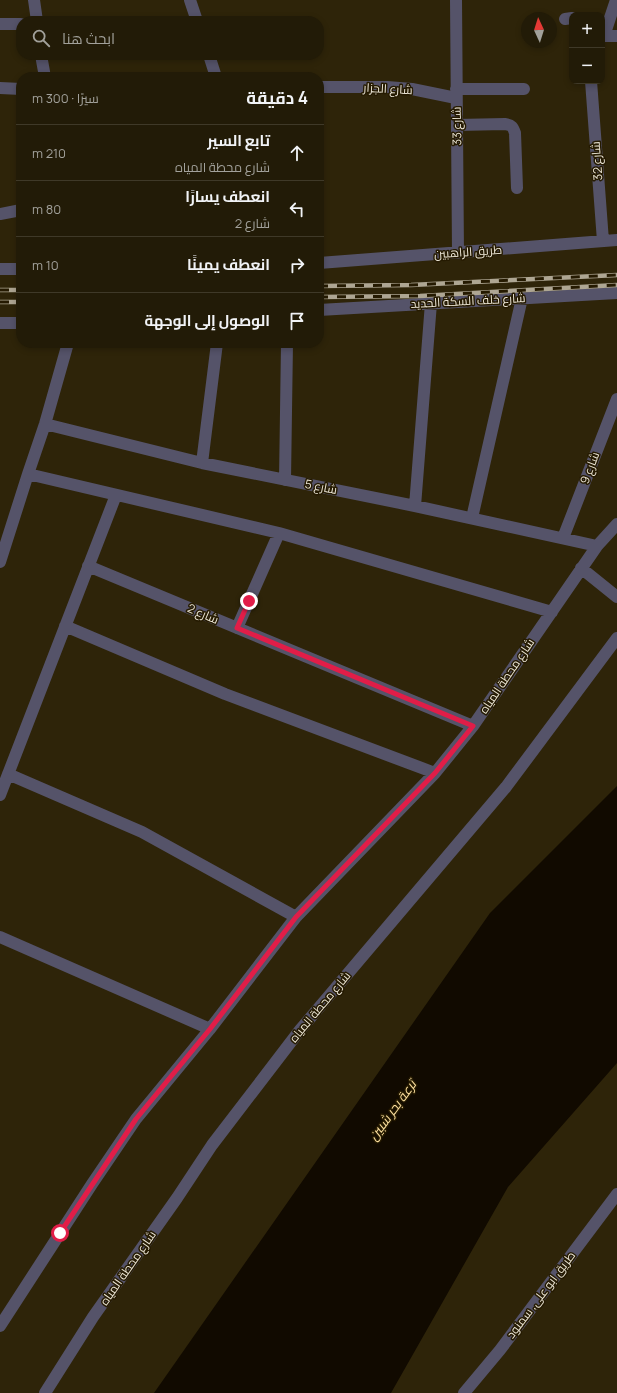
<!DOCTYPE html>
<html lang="ar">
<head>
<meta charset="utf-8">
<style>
  :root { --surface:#221b07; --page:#2e2815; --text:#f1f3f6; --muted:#a2a19b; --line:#3f3928 }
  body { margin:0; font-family:Manrope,Cairo,sans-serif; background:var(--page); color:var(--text); direction:rtl }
  .controls { position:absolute; right:12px; top:12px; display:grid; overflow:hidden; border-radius:8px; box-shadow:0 2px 6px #0003 }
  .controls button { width:36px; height:36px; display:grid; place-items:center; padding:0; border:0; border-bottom:1px solid var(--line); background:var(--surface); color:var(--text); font:20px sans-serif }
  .compass { position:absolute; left:521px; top:12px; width:36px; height:36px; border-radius:50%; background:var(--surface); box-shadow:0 2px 6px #0003; rotate:356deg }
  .stop { position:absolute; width:12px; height:12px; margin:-9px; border:3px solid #e11d48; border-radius:50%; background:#fff }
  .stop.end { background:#e11d48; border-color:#fff; box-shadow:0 1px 4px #0008 }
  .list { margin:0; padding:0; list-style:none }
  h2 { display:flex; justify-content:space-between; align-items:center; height:52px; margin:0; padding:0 16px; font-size:17px }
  h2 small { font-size:13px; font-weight:400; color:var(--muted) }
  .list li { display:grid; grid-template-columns:26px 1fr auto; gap:12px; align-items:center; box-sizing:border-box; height:56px; padding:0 16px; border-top:1px solid var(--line) }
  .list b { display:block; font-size:15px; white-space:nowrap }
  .list p { margin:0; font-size:13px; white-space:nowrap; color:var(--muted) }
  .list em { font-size:13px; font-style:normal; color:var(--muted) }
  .icon { flex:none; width:22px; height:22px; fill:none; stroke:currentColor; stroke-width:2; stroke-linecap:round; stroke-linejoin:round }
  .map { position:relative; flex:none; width:617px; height:1393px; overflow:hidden; direction:ltr }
  .search { position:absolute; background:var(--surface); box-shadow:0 2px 6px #0003; left:16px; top:16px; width:308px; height:44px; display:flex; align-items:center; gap:10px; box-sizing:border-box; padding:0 14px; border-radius:16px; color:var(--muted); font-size:15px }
  .panel { position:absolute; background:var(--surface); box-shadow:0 2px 6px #0003; left:16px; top:72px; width:308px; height:276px; border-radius:16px; direction:rtl }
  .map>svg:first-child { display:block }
  .water { fill:#110a00 }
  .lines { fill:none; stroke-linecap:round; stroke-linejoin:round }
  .street { stroke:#555369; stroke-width:12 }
  .rail-casing { stroke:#aea693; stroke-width:4.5 }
  .rail { stroke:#251a01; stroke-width:3; stroke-dasharray:9; stroke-linecap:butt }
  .route { stroke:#e11d48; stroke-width:5 }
  .labels { text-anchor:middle; stroke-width:3; stroke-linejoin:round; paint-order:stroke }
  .street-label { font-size:12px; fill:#ebe5d5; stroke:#251a01 }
  .water-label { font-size:13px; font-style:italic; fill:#fde09f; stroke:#251a01 }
</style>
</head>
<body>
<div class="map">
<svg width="617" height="1393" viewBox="0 0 617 1393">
  <rect width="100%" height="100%" fill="#2e2409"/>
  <!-- water -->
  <path class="water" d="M617 786V1063L508 1187 391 1393H154L490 913Z"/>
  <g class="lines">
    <!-- street -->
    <path class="street" d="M34 0 37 21
      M190 0 197 21
      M456 0 458 253
      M565 19 572 18
      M0 24H21
      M602 36H617
      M604 36 616 0
      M41 55 45 77
      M209 55 216 77
      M591 81 603 241
      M319 87H387L412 89 456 98
      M0 88 21 89
      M456 89H524
      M457 125 505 124C512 125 513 127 515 133L517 188
      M0 214 21 210
      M319 263 617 240
      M0 269H21
      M319 310 617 293
      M0 323H21
      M45 424 202 463 415 506 597 546
      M202 463 217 343
      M28 474 279 533 552 612
      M285 480 287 343
      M415 506 431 303
      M472 518 522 298
      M563 538 617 399
      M0 562 28 474 45 424 68 343
      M88 566 473 726
      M581 568 617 597
      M65 626 225 694 435 773
      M237 628 279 533
      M8 774 142 832 296 917
      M0 795 116 495
      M0 937 210 1029
      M0 1326 92 1184 136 1119 210 1029 296 917 435 773 473 726 597 546 617 524
      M45 1393 93 1317 177 1198 212 1145 300 1030 506 787 617 638
      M464 1393 500 1350 617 1194"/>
    <!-- rail casing -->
    <g class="rail-casing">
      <path id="rail" d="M319 286 411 285 617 275
        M0 290H21
        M319 297 420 296 617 285
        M0 302H21"/>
    </g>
    <!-- rail -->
    <use href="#rail" class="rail"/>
  </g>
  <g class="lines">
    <!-- route -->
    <path class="route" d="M60 1233 136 1119 210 1029 296 917 435 773 473 726 237 628 249 601"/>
  </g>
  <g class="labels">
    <!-- street labels -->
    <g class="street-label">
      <text transform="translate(388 89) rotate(3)" y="4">شارع الجزار</text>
      <text transform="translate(457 126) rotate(-91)" y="4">شارع 33</text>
      <text transform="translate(597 161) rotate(-94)" y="4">شارع 32</text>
      <text transform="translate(468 252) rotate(-4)" y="4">طريق الراهبين</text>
      <text transform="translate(468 301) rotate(-3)" y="4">شارع خلف السكة الحديد</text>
      <text transform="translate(590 468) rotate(-69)" y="4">شارع 9</text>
      <text transform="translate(321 487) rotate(11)" y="4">شارع 5</text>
      <text transform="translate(203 614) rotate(23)" y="4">شارع 2</text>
      <text transform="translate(507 676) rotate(-56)" y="4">شارع محطة المياه</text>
      <text transform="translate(320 1007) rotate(-50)" y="4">شارع محطة المياه</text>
      <text transform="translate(128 1268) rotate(-55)" y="4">شارع محطة المياه</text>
      <text transform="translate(541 1295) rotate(-53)" y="4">طريق ابو على, سمنود</text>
    </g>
    <!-- water labels -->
    <g class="water-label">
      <text transform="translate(392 1110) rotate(-54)" y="5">ترعة بحر شبين</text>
    </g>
  </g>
</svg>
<div class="controls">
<button>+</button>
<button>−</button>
</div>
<svg class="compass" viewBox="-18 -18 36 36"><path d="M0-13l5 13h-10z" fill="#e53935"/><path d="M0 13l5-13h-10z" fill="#a2a19b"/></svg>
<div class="stop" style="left:60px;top:1233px"></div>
<div class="stop end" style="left:249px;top:601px"></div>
<div class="search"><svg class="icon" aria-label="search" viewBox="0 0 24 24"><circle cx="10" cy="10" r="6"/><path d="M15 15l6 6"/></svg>ابحث هنا</div>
<section class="panel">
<h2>4 دقيقة<small>سيرًا · 300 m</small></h2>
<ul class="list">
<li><svg class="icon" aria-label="ahead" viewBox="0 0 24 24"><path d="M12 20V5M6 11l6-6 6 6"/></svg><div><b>تابع السير</b><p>شارع محطة المياه</p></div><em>210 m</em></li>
<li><svg class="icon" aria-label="left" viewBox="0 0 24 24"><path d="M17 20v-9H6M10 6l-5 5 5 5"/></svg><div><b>انعطف يسارًا</b><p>شارع 2</p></div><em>80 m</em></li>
<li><svg class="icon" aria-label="right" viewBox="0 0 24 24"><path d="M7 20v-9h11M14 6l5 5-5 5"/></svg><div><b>انعطف يمينًا</b></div><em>10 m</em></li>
<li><svg class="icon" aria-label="arrive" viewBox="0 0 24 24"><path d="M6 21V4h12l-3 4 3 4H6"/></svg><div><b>الوصول إلى الوجهة</b></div></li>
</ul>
</section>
</div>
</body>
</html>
